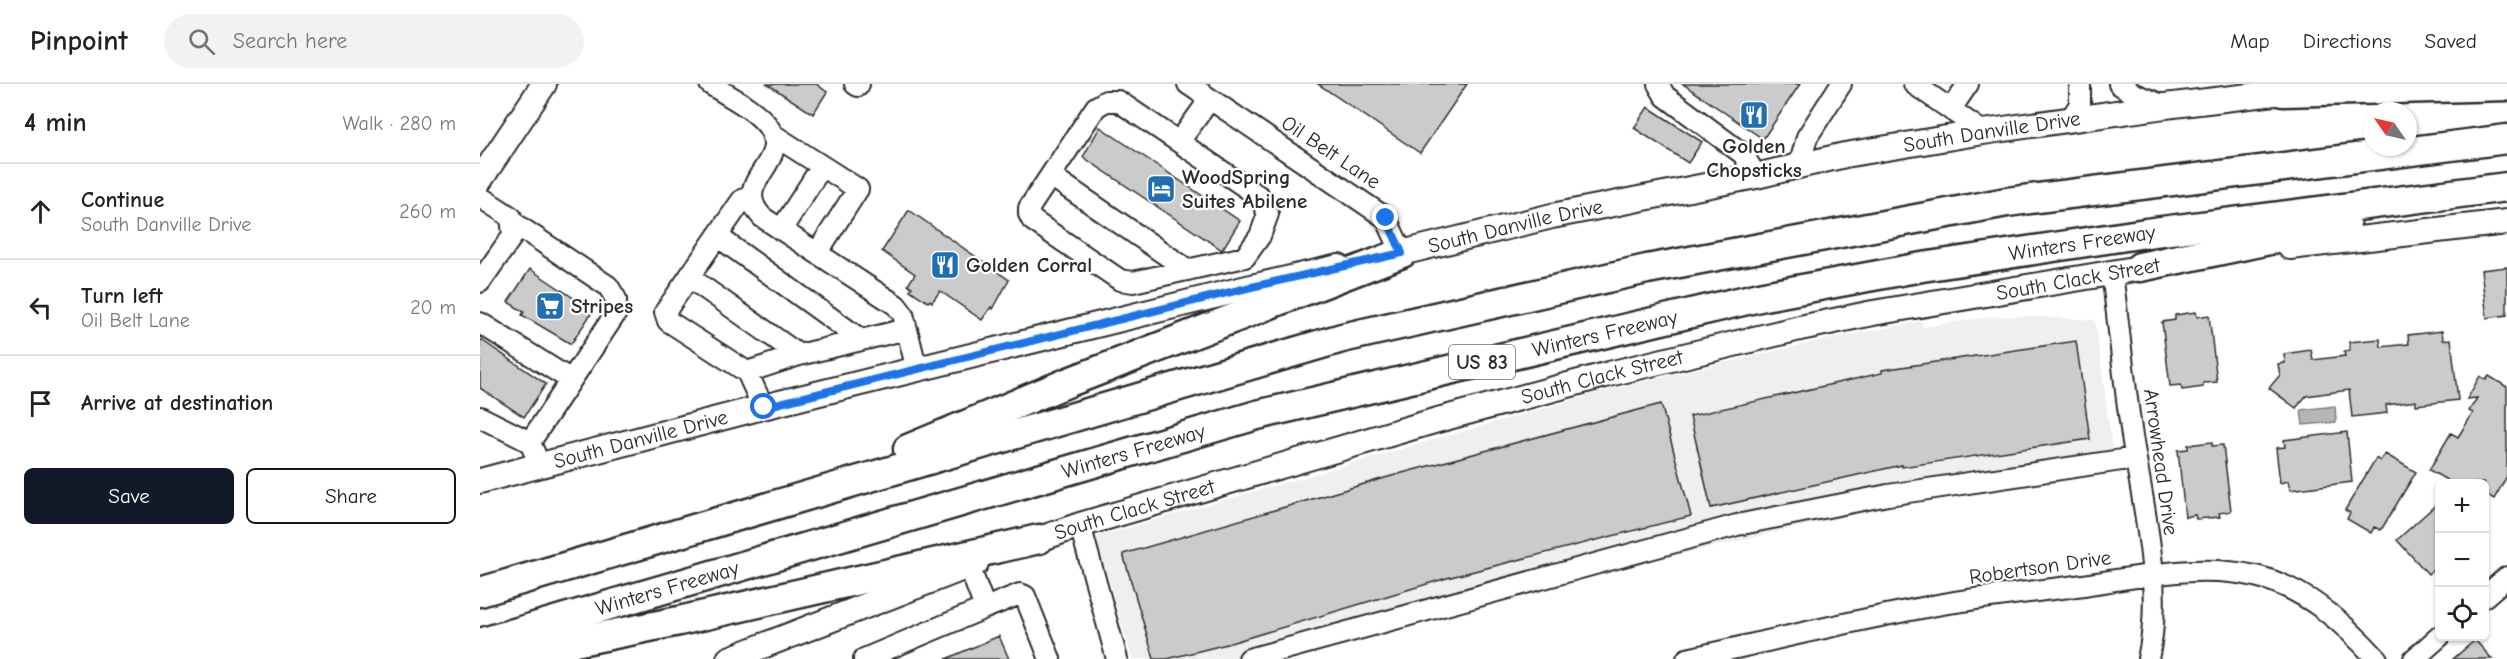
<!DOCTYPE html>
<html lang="en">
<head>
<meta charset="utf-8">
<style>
  :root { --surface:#fff; --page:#f2f2f2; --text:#222; --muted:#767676; --line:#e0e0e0; --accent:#111827 }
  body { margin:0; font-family:"Comic Neue",sans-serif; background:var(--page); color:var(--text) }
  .controls { position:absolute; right:18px; bottom:18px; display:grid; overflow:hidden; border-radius:9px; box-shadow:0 2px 4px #0004 }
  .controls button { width:54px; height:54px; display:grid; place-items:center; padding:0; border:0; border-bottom:2px solid var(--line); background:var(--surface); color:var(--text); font:30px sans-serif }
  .compass { position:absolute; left:1883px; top:18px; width:54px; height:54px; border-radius:50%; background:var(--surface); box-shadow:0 2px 4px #0004; rotate:304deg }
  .stop { position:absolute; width:18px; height:18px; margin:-14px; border:4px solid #1a73e8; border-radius:50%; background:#fff }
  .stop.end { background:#1a73e8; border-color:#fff; box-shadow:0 2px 6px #0008 }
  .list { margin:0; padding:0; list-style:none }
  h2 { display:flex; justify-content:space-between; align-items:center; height:78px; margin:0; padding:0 24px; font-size:26px }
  h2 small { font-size:20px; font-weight:400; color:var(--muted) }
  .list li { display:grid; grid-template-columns:39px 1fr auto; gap:18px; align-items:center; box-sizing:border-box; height:96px; padding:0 24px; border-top:2px solid var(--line) }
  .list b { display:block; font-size:22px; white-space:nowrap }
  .list p { margin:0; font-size:20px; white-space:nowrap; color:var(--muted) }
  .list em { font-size:20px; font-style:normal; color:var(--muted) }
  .actions { display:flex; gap:12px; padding:18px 24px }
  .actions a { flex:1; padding:14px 0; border:2px solid var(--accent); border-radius:9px; text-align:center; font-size:21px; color:var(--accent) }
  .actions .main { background:var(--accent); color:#fff }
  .icon { flex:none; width:33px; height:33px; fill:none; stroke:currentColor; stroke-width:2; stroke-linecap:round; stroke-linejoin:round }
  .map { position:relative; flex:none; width:2027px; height:575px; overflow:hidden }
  header { display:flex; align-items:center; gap:36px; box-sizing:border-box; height:84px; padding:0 30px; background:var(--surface); border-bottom:2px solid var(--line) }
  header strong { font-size:28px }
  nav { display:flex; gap:33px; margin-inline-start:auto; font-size:21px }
  .search { width:420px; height:54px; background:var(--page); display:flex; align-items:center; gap:15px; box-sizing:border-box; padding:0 21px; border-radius:33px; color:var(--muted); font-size:22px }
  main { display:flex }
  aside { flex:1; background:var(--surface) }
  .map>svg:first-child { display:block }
  .built { fill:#efefef }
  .water { fill:#b6b6b6; stroke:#7e7e7e; stroke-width:1.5 }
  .building { fill:#cbcbcb; stroke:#2b2b2b; stroke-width:1.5 }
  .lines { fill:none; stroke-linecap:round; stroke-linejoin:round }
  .minor-casing { stroke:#2b2b2b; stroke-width:24 }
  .major-casing { stroke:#2b2b2b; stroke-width:28 }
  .highway-casing { stroke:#2b2b2b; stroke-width:33 }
  .minor { stroke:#fff; stroke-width:20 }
  .major { stroke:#fff; stroke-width:24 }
  .highway { stroke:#fff; stroke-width:28 }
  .route { stroke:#1a73e8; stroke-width:8 }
  .labels { text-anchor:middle; stroke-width:4.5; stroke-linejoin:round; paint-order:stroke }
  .shield { fill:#fff; stroke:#6b6b6b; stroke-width:1.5 }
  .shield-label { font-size:20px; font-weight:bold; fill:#2b2b2b }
  .street-label { font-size:21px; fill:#2b2b2b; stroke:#fff }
  .poi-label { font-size:21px; font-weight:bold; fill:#2b2b2b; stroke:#fff; text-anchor:start }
</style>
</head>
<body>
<header>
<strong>Pinpoint</strong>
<div class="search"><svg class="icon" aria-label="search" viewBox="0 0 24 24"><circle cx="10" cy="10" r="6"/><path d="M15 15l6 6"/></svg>Search here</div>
<nav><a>Map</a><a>Directions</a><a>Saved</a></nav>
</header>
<main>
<aside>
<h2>4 min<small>Walk · 280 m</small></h2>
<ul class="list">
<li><svg class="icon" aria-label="ahead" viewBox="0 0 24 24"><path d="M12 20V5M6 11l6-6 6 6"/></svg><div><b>Continue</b><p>South Danville Drive</p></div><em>260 m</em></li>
<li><svg class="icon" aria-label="left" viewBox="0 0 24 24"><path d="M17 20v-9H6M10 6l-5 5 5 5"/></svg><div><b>Turn left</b><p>Oil Belt Lane</p></div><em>20 m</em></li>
<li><svg class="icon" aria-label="arrive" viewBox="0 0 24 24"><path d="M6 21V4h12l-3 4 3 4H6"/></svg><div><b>Arrive at destination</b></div></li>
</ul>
<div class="actions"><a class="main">Save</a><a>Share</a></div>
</aside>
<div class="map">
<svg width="2027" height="575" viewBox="0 0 2027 575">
  <rect width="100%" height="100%" fill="#fff"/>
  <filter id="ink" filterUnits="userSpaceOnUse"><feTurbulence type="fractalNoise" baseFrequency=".0167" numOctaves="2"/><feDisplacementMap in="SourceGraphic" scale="12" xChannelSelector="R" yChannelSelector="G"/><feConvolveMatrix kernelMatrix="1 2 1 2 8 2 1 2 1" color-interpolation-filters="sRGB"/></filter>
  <g filter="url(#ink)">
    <!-- built -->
    <path class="built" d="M1538 232 1615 236 1633 370 751 575H652L616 453 1127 306 1334 258 1442 237 1443 243 1509 233Z"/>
    <!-- water -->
    <path class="water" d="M1855 322 1856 338 1823 341 1821 326Z"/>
    <!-- building -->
    <path class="building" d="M287 0H336L347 8 333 30Z
      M838 0H987L940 69Z
      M1203 0H1320L1283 55Z
      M1168 23 1222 58 1208 79 1154 44Z
      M620 43 760 137 742 166 603 73Z
      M429 126 529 196 513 225 511 223 502 236 460 207 452 218 450 216 448 218 430 206 432 203 428 201 435 190 402 167Z
      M2027 183V231L2007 234 2001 186Z
      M50 185 113 227 91 260 42 231 44 228 28 218Z
      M1716 228 1717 233 1729 231 1737 298 1723 299V303L1702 306 1701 301 1690 302 1682 238 1695 236V231Z
      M1962 247 1963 256 1971 255 1978 316 1936 321V317L1906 321 1907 329 1872 333 1869 306 1826 312 1816 324 1789 304 1800 291 1798 280 1805 279 1804 270 1831 266 1833 276 1865 272 1864 267 1870 266 1869 258 1900 255 1901 263 1929 260 1928 251Z
      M0 255 66 300 44 333 0 304Z
      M1596 257 1610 355 1422 383V381L1231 424 1210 332 1402 289V286Z
      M2000 292 2006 296 2009 292 2027 303V392L2014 415 2004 409V399H1972L1949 386 1971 349 1978 353 1993 329 1989 327 1997 314 1987 315Z
      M1181 320 1211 432 967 494 747 560 687 575H674L643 470 922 389Z
      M1867 348 1872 398 1810 406 1808 397 1800 399 1796 364 1805 363 1804 356Z
      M1732 358V362L1743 361 1751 427 1739 429 1740 433 1716 435 1715 431 1705 433 1698 366 1708 365V361Z
      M1905 370 1936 388 1901 446 1894 443 1891 449 1867 435 1870 429 1865 426 1896 374 1900 377Z
      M1959 418V480L1948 490 1917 456Z
      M519 552 529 575H466Z
      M1995 556 2012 575H1973Z"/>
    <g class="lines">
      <!-- minor casing -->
      <g class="minor-casing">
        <path id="minor" d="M230 0C248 12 274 24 287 41 315 79 248 96 282 133L416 221 423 230 437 286
          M375 0 378 2 379 0
          M708 0 906 134 922 169
          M1178 0 1185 12 1263 70 1276 92
          M1434 0 1503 48
          M1639 0 1654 10 1685 22
          M1471 25 1488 0
          M1590 36 1600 20V0
          M292 50 378 105 337 169
          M699 58 780 113 788 130 780 152 765 173 653 198 640 196 552 136 549 130V124L616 23 626 17H638L699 58 730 15
          M1319 83 1327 53 1361 0
          M571 92 708 186
          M271 111 262 116 185 228 188 237 267 288 283 323
          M0 113 31 133 33 151 0 198
          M31 137 128 202 136 215V229L50 358
          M301 146 342 82
          M237 152 380 255
          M1632 189C1639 243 1644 298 1652 352 1663 422 1684 505 1668 575
          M209 193 319 271
          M0 239 91 296
          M267 288 319 271 427 245
          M0 333 50 358 55 370
          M600 441 637 575
          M489 482 505 524 540 510 545 512 570 575
          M2004 513 2027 493
          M384 575 505 524
          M769 575 1257 441 1408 411 1655 374
          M1207 575C1294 556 1381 534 1469 519 1513 512 1559 507 1604 501 1659 493 1719 479 1775 492 1824 503 1864 539 1897 575
          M1934 575 1960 552"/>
      </g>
      <!-- major casing -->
      <g class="major-casing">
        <g id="major">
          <path d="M0 96 64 0"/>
          <path d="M1810 163 2027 138"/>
          <path id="s1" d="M905 173 1072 132 1276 92 1365 71 1503 48 1685 22 1820 6"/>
          <path id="s2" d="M0 397 283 323 767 204 859 183"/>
          <path id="s3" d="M542 461 600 441 954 337 1129 290 1320 244 1393 229 1678 181"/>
          <path d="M249 575 496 479"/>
        </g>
      </g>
      <!-- highway casing -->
      <g class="highway-casing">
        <g id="highway">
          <path d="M1803 8 2027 2"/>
          <path d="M1660 183 1866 140"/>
          <path d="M428 365 589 298 922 169"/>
          <path d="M0 508 862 254 1167 185 1527 118 2027 55"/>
          <path id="s4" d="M0 559 777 331 1284 212 1442 183 1666 149 2027 103"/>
          <path d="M10 575 199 537 559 455"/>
        </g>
      </g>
      <!-- minor -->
      <use href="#minor" class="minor"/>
      <!-- major -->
      <use href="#major" class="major"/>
      <!-- highway -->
      <use href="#highway" class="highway"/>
    </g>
  </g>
  <g class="lines" filter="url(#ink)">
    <!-- route -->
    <path class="route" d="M284 323 767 204 922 169 906 134"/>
  </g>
  <!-- icons -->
  <defs>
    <g id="restaurant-square" transform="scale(1.5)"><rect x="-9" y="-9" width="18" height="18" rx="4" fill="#1f6fb2" stroke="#fff"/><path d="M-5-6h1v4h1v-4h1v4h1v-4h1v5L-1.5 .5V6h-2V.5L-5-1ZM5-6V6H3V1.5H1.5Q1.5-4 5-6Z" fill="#fff"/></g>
    <g id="hotel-square" transform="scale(1.5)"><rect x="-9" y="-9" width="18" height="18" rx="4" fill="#1f6fb2" stroke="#fff"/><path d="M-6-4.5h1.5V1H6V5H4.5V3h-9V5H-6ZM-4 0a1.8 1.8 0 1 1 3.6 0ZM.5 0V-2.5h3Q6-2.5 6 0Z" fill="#fff"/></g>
    <g id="supermarket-square" transform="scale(1.5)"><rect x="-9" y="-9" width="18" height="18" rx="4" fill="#1f6fb2" stroke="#fff"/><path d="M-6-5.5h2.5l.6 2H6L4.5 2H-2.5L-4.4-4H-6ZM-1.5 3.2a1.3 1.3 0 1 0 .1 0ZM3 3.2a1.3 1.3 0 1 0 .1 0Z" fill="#fff"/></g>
  </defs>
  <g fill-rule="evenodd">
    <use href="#restaurant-square" x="1274" y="31"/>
    <use href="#hotel-square" x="681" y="105"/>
    <use href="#restaurant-square" x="465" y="181"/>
    <use href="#supermarket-square" x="70" y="222"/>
  </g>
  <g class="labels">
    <!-- shield labels -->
    <rect class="shield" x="969" y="261" width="66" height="34" rx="4.5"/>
    <g class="shield-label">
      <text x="1002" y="285">US 83</text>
    </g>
    <!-- street labels -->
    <g class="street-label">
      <text dy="7" stroke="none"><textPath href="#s1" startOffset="620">South Danville Drive</textPath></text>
      <text transform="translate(851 68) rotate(34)" y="7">Oil Belt Lane</text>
      <text dy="7" stroke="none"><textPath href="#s1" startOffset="134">South Danville Drive</textPath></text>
      <text dy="7" stroke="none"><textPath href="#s4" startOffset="1653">Winters Freeway</textPath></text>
      <text transform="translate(1598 195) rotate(-10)" y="7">South Clack Street</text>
      <text dy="7" stroke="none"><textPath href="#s4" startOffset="1167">Winters Freeway</textPath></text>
      <text dy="7" stroke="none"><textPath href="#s3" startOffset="604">South Clack Street</textPath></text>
      <text dy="7" stroke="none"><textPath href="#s2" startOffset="166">South Danville Drive</textPath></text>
      <text dy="7" stroke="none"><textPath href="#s4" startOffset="681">Winters Freeway</textPath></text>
      <text transform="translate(1681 378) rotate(82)" y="7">Arrowhead Drive</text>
      <text dy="7" stroke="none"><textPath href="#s3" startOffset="118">South Clack Street</textPath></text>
      <text transform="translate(1560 483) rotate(-8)" y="7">Robertson Drive</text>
      <text dy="7" stroke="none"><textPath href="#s4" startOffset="195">Winters Freeway</textPath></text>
    </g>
    <!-- poi labels -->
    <g class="poi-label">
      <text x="1274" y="69" text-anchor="middle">Golden<tspan x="1274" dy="24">Chopsticks</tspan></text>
      <text x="702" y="100">WoodSpring<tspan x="702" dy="24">Suites Abilene</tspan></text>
      <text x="486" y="188">Golden Corral</text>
      <text x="91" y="229">Stripes</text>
    </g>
  </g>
</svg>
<div class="controls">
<button>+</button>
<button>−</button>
<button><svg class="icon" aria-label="locate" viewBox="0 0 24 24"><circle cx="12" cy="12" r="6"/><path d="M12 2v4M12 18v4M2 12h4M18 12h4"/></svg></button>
</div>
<svg class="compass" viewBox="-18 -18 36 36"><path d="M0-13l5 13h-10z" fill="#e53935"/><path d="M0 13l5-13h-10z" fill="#767676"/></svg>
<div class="stop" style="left:284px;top:323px"></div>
<div class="stop end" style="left:906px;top:134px"></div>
</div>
</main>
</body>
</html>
